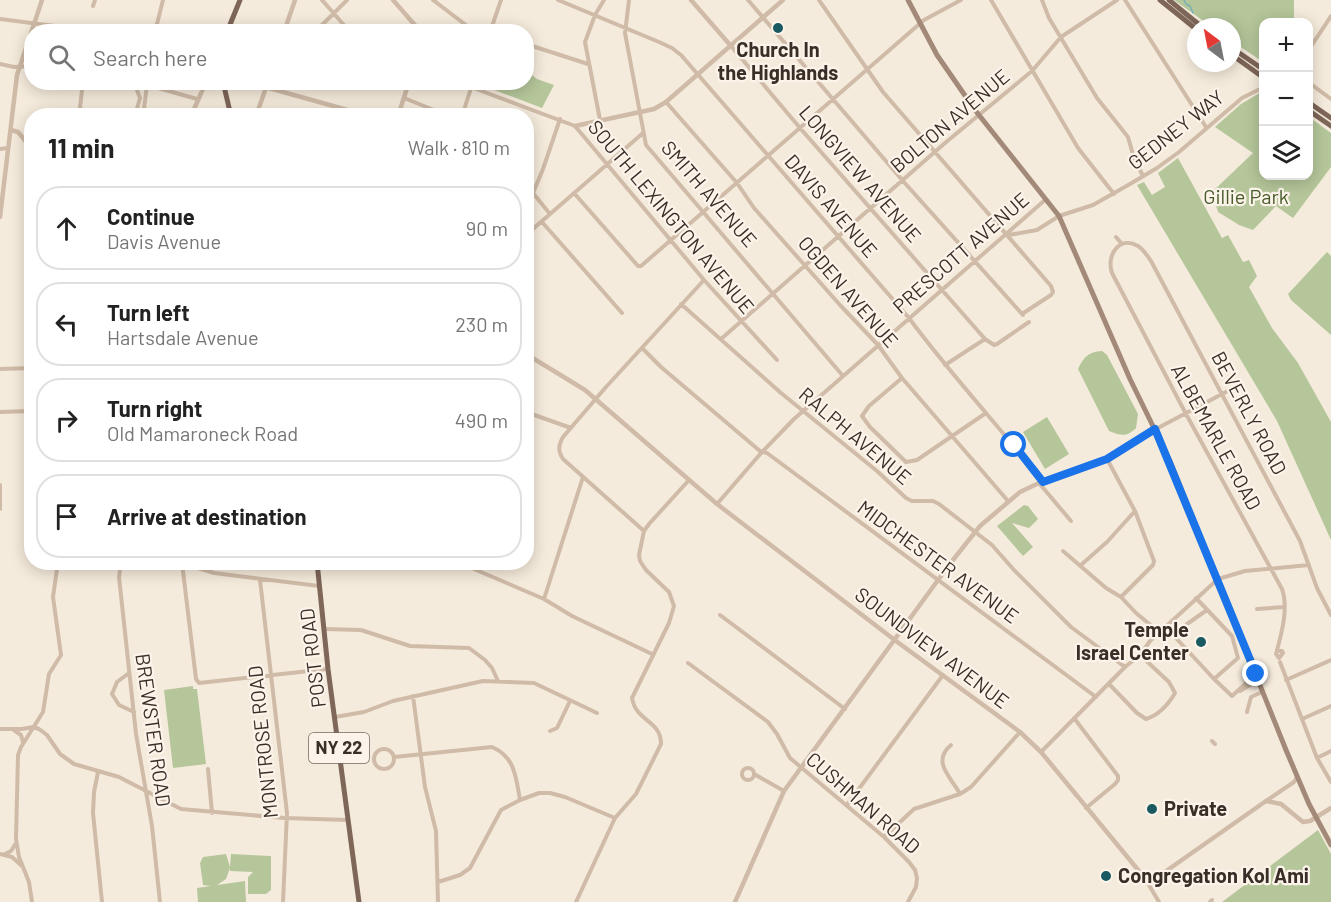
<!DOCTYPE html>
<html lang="en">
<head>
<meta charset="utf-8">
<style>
  :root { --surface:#fff; --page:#f2f2f2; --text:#222; --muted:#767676; --line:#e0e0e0 }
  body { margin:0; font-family:Barlow,sans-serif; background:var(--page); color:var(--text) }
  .controls { position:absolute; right:18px; top:18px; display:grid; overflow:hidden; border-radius:12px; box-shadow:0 3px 15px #0003 }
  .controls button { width:54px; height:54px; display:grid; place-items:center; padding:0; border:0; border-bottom:2px solid var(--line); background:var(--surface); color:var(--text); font:30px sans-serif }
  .compass { position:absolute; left:1187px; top:18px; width:54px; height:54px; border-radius:50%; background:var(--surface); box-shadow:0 3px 15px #0003; rotate:328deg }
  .stop { position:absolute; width:18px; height:18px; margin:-14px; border:4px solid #1a73e8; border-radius:50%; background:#fff }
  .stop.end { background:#1a73e8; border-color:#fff; box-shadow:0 2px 6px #0008 }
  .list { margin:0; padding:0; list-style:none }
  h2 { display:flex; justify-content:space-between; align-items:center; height:78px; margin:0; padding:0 24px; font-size:26px }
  h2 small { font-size:20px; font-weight:400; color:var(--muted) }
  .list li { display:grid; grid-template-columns:39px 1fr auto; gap:18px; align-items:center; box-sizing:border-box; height:84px; margin:0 12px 12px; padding:0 12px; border:2px solid var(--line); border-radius:24px }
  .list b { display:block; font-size:22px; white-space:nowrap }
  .list p { margin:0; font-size:20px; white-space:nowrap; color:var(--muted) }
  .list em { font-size:20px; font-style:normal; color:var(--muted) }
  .icon { flex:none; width:33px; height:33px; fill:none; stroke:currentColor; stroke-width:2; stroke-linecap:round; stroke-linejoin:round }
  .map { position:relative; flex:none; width:1331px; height:902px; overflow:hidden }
  .search { position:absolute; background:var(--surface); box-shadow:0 3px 15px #0003; left:24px; top:24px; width:510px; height:66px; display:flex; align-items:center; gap:15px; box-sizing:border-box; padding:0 21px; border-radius:24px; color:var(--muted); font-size:22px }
  .panel { position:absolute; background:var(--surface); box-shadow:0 3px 15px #0003; left:24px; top:108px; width:510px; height:462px; border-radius:24px }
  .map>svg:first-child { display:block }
  .green { fill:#b5c69a }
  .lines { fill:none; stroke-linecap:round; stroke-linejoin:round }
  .stream { stroke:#78b0b5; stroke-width:1.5 }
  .minor { stroke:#cfbba7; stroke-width:4 }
  .tertiary { stroke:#cfbba7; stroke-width:4.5 }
  .secondary { stroke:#a38978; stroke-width:5 }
  .primary { stroke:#7e6658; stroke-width:5 }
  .route { stroke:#1a73e8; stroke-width:8 }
  .poi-dot { fill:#195961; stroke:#fcf4ea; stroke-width:2 }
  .labels { text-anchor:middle; stroke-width:4.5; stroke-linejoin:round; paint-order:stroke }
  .shield { fill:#fcf4ea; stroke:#746a62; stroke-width:1.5 }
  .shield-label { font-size:18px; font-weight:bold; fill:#3a2f28 }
  .poi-label { font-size:20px; font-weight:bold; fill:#3a2f28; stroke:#fcf4ea; text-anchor:start }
  .street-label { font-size:20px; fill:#3a2f28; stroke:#fcf4ea }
  .park-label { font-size:20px; fill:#465b29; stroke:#fcf4ea }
</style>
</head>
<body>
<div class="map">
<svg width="1331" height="902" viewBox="0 0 1331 902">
  <rect width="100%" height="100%" fill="#f5ebdc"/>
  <!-- green -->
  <path class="green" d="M1174 0H1294V22H1264L1263 62 1232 41V27H1212Z
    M527 71 537 79 554 85 542 108 476 83 526 82Z
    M1263 91 1264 176H1308L1309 117 1331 133V167L1293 218 1276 206 1253 230 1239 225 1218 212 1212 192 1253 153 1215 127 1241 104Z
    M1178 158 1222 238 1228 235 1243 262 1249 260 1257 276 1249 287 1272 328 1298 363 1331 422V540L1277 421 1137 185 1144 182 1152 195 1165 187 1158 173Z
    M1327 252 1331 256V335L1291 300 1288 294Z
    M1102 351 1107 355 1138 414 1136 428C1127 437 1121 436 1109 431L1078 369C1084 357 1088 352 1102 351Z
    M1047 417 1069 454 1045 469 1023 432Z
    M1024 505 1028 506 1038 519 1029 528 1012 523 1033 547 1023 556 997 526Z
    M193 686V689H197L206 764 173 768 164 690Z
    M1318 830 1331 854V902H1222Z
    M226 854 230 867 231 854 271 856V890L266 894H248V877L253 872 230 871V868L226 879 217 885 245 881 246 902H198L197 888 211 886 203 885 200 863 203 857Z"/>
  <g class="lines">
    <!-- stream -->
    <path class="stream" d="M1184 0 1186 4 1190 6 1193 13"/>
    <!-- minor -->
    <path class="minor" d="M322 0 350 32
      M433 0 475 32
      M558 0 659 42 672 48 681 55 909 318C951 375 999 426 1043 482
      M629 0 625 33 646 145 843 376
      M748 0 903 181 1023 315
      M819 0 883 92 1051 286 1053 292 1051 295 1022 314
      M991 0 1078 148 1114 194
      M1042 0 1049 18 1097 98 1128 137 1134 158 1143 176
      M1125 0 1206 127
      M93 6 95 0
      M0 19 102 32
      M155 32 163 0
      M315 32 347 0
      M490 32 501 0
      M526 44 588 64
      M731 46 800 128 985 339 994 345 997 344 1029 322
      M1308 51 1331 16
      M0 64 14 67 32 66
      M134 82 140 98 135 116
      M137 82 197 99
      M1308 82 1331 99
      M471 87 575 126 704 280 777 360
      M404 98 449 116
      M666 102 737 183 754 208 840 305 878 345 902 378 1008 501
      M79 116 83 82
      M143 116 147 85
      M462 116 473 82
      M600 120 585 42 595 15 604 0
      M0 149 8 148
      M526 189 533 193 550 214
      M533 193 543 169 560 119
      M574 193 638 266H641L924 20 961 0
      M542 222 622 313
      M526 235 643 133
      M1009 235 1037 230 1059 216 1093 205 1130 184 1157 168 1179 152 1242 98 1264 87
      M1116 237 1122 244
      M681 304 781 393 877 471 906 498 912 501H933L939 504 992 545 1014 570 1071 627 1125 667
      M721 339 945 143 1032 71 1061 37 1117 0
      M642 348 661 367 760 451 767 453 1096 697
      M945 365 985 339
      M0 369 32 368
      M902 378 869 406 862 416 870 427 906 462 917 460 986 413
      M0 412 32 411
      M28 412 29 457
      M526 412 571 428
      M1156 429 1241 384
      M1107 459 1135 511 1154 561 1153 565 1121 597
      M1039 483 1071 521
      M0 485V509
      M717 504 762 452 794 419 1045 200
      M644 531 563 459C558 451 558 446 563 437L606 387 704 280
      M1063 551 1106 588 1121 597 1136 613 1159 632
      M121 562 119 577 136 734 152 826 160 902
      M405 562 441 566 459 563 467 566 544 599 572 616 652 654
      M182 563 196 679 199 683 328 669
      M182 563 214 573 319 586
      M1081 565 1107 542 1135 511
      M260 580 287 813 283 902
      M544 599 583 477
      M1257 609 1284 607
      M720 615 845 709
      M1168 625 1175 637 1214 679 1238 658 1232 636 1196 598
      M324 629 361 630 410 646 469 648 485 660 492 668 498 681
      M1175 637 1187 624 1207 610
      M1277 651H1282L1283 653 1279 658 1276 654C1281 635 1289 609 1282 589L1186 414 1112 273C1106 256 1119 235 1138 246 1143 249 1147 255 1151 261L1300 541 1317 588 1331 615
      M1280 662 1317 758 1331 782
      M688 663 768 722 777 734 790 758 884 837 909 862 915 870 917 878 916 887 908 902
      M129 673 117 682 112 694 119 705 134 712
      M1214 679 1232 696
      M1286 680 1331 660
      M1109 684 1137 713 1146 719C1159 715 1168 705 1175 693L1169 682 1140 655
      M1240 691 1258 680
      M413 696 425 787 436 831 438 902
      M1232 696 1255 675
      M1247 712 1251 697 1262 692
      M335 717 364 712 393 701 483 681 534 683 597 713
      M1074 718 1118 776V780L1115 784 1086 808
      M1302 719 1331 706
      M0 729H22L33 727 39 729 47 735 60 754 74 764 119 777 181 809 284 818 348 820
      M14 730 21 735 23 742
      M550 731 557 728 570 701
      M1212 741 1215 744
      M951 745C931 762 951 777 960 794
      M374 759a10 10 0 1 1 20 0a10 10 0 1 1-20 0Z
      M1041 752 1125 667 1140 655 1150 641 1218 579 1245 571 1309 565
      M394 757 492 747C515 757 516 777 520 800
      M1317 758 1331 751
      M742 774a6 6 0 1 1 12 0a6 6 0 1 1-12 0Z
      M208 769 212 813
      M98 772 94 792 93 813 102 902
      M754 774 784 791
      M1266 801 1294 782 1297 777
      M847 805 943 675
      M884 837 914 809 960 794 971 787 1020 732
      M0 854 12 857 22 866
      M5 854 11 851 16 843
      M1146 880 1159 902
      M438 882 460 875 470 868 501 810 520 800 539 793H550L565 797 615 818
      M32 902 29 882 19 857 16 839 18 755 21 747 43 712 49 674 61 655 53 597 58 562
      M576 902 615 818 636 794 661 744C661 720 636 722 632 698L669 623 674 606 669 592 646 570 640 561 639 555 644 531 649 524 689 480
      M1210 902 1212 900"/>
    <!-- tertiary -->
    <path class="tertiary" d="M393 0 421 32
      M691 0 731 46
      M284 32 295 0
      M247 82 369 116
      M466 82 471 87
      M191 116 206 82
      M256 116 268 82
      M398 116 409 82
      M575 126 654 109 666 102 783 0
      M11 130 18 132 32 149
      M0 217 17 75 42 0
      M526 354 585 390 717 504 896 641 1020 732 1041 752 1148 882 1159 876 1266 801 1281 804 1303 822 1310 821 1331 808
      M735 902 784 791 949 565 980 526 1020 492 1039 483 1107 459 1156 429"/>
    <!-- secondary -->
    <path class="secondary" d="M908 0 937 55 975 110 1059 216 1130 379 1170 461 1286 750 1309 804 1331 845"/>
    <!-- primary -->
    <path class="primary" d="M1160 0 1196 29
      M1169 0 1202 27
      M227 32 240 0
      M1232 48 1264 70
      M1232 55 1264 78
      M223 82 231 116
      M1308 102 1331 118
      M1308 110 1331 126
      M317 562 328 669 359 902"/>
  </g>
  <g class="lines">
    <!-- route -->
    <path class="route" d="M1014 445 1043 482 1107 459 1155 429 1256 674"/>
  </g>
  <!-- markers -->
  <g class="poi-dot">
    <circle cx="778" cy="28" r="6"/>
    <circle cx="1201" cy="642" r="6"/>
    <circle cx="1152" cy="809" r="6"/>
    <circle cx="1106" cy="876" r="6"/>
  </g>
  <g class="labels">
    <!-- shield labels -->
    <rect class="shield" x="309" y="733" width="60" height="30" rx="4.5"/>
    <g class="shield-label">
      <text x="339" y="754">NY 22</text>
    </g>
    <!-- poi labels -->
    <g class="poi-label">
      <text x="778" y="57" text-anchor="middle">Church In<tspan x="778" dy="23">the Highlands</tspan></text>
      <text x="1189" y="637" text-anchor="end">Temple<tspan x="1189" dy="23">Israel Center</tspan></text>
      <text x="1164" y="816">Private</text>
      <text x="1118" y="883">Congregation Kol Ami</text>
    </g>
    <!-- street labels -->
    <g class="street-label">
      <text transform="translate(950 121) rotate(-40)" y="7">BOLTON AVENUE</text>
      <text transform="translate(1176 130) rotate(-38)" y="7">GEDNEY WAY</text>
      <text transform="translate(860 174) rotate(49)" y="7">LONGVIEW AVENUE</text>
      <text transform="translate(709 194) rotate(49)" y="7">SMITH AVENUE</text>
      <text transform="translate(831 206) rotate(49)" y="7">DAVIS AVENUE</text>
      <text transform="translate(671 217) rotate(50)" y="7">SOUTH LEXINGTON AVENUE</text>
      <text transform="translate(961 253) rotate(-41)" y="7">PRESCOTT AVENUE</text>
      <text transform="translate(848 292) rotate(49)" y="7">OGDEN AVENUE</text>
      <text transform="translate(1249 413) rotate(62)" y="7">BEVERLY ROAD</text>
      <text transform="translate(855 436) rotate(40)" y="7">RALPH AVENUE</text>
      <text transform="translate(1216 437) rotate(61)" y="7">ALBEMARLE ROAD</text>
      <text transform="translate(938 562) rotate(36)" y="7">MIDCHESTER AVENUE</text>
      <text transform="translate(932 648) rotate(37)" y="7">SOUNDVIEW AVENUE</text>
      <text transform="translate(313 658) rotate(-97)" y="7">POST ROAD</text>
      <text transform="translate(153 730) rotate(82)" y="7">BREWSTER ROAD</text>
      <text transform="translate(263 742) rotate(-96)" y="7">MONTROSE ROAD</text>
      <text transform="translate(863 803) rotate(41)" y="7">CUSHMAN ROAD</text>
    </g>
    <!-- park labels -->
    <g class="park-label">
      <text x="1246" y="204">Gillie Park</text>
    </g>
  </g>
</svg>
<div class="controls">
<button>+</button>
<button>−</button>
<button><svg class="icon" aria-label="layers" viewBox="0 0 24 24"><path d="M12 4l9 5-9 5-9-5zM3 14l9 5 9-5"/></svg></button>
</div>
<svg class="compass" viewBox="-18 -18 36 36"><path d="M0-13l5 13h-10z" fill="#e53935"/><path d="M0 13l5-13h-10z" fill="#767676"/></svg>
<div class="stop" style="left:1014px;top:445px"></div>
<div class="stop end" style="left:1256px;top:674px"></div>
<div class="search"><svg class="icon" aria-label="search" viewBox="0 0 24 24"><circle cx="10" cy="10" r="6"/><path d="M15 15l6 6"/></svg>Search here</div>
<section class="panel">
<h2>11 min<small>Walk · 810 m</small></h2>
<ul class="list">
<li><svg class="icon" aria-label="ahead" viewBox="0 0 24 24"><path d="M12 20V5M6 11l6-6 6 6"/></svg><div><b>Continue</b><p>Davis Avenue</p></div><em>90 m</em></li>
<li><svg class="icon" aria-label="left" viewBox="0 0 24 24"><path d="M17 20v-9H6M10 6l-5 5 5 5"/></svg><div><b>Turn left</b><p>Hartsdale Avenue</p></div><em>230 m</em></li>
<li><svg class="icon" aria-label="right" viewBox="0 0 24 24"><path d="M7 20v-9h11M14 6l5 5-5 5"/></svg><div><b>Turn right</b><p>Old Mamaroneck Road</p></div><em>490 m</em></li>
<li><svg class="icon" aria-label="arrive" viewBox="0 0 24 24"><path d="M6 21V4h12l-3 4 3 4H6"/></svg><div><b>Arrive at destination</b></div></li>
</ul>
</section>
</div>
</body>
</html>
